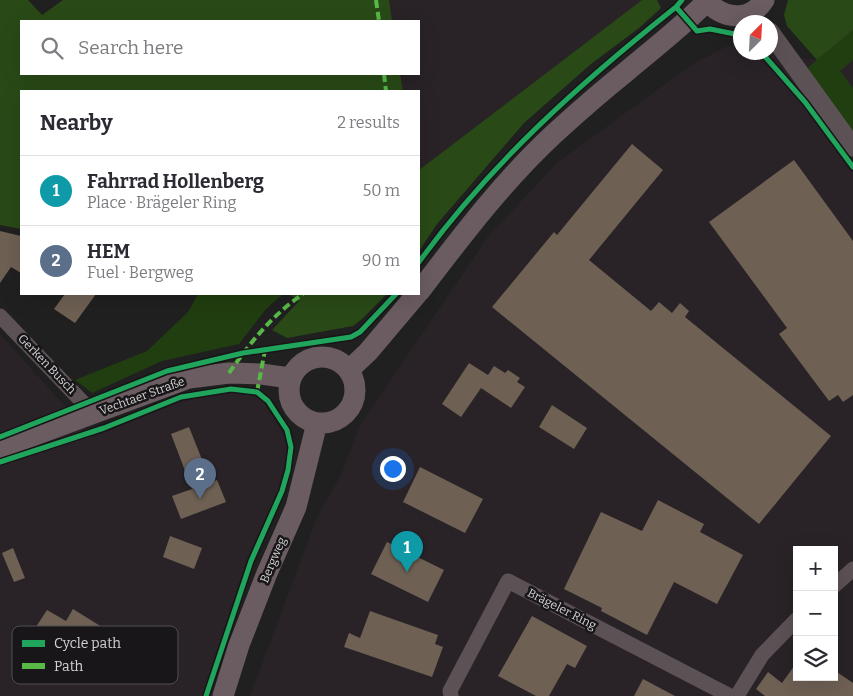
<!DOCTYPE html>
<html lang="en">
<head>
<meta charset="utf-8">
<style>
  :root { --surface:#fff; --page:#f2f2f3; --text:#2b2b33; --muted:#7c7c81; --line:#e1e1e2; --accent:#db2777 }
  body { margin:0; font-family:Bitter,serif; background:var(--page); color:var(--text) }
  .controls { position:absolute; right:15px; bottom:15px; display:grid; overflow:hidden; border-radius:0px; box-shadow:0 5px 20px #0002 }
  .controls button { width:45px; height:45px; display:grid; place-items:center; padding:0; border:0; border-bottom:1px solid var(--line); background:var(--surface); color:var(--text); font:25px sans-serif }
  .compass { position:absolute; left:733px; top:15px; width:45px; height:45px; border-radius:50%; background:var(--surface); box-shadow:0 5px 20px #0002; rotate:24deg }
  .you { position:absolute; left:392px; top:468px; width:18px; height:18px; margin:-12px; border:4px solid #fff; border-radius:50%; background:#1a73e8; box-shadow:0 0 0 8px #1a73e833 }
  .badge { display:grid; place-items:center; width:32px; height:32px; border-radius:50%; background:var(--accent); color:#fff; font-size:16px; font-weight:700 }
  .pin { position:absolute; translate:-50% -41px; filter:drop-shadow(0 1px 2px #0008) }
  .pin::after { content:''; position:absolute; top:26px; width:18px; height:15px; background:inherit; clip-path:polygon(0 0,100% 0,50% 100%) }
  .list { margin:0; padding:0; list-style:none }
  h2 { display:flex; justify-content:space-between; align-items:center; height:65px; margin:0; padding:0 20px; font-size:21px }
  h2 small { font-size:16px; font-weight:400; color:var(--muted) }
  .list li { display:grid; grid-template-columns:32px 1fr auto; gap:15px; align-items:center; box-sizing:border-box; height:70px; padding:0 20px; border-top:1px solid var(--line) }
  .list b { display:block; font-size:19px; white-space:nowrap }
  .list p { margin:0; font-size:16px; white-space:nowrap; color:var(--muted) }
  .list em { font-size:16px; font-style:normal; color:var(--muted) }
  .icon { flex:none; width:28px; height:28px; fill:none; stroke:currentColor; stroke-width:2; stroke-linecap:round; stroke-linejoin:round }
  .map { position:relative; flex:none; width:853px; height:696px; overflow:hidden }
  .search { position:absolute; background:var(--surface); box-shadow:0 5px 20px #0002; left:20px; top:20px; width:400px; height:55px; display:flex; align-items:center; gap:12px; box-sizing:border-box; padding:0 18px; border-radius:0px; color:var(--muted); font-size:19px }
  .panel { position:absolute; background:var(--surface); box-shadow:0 5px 20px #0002; left:20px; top:90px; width:400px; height:205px; border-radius:0px }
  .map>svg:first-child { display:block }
  .built { fill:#292328; fill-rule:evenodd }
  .green { fill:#213e10 }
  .forest { fill:#294a17 }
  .building { fill:#6e6053 }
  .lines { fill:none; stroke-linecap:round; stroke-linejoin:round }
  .minor { stroke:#5c5155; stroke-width:15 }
  .tertiary { stroke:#5c5155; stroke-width:19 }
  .secondary { stroke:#6a5c60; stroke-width:21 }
  .quiet { stroke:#58b947; stroke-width:4; stroke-dasharray:8 4; stroke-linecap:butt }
  .cycleway-casing { stroke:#181618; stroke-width:8 }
  .cycleway { stroke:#20a55d; stroke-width:5 }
  .labels { text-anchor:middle; stroke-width:5; stroke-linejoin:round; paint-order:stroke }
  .street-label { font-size:12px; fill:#d3d2d3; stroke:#181618 }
  .key { fill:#181618; stroke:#504e50; stroke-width:1 }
  .key-label { font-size:14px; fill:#d3d2d3 }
</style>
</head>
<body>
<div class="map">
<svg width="853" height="696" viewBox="0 0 853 696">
  <rect width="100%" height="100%" fill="#202020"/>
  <!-- built -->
  <path class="built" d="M389 0H642L419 170V91H403L400 74H419V21H392Z
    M853 30V696H250L317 517 341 475 359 427 489 235 558 162 690 66 727 46 740 48V52L768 53 817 60ZM797 550H834V677H797Z
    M0 334 93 437 182 401 231 392 253 395 264 403 283 433 287 449 284 469 278 490 247 560 202 696H0Z"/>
  <!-- green -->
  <path class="green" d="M853 30V60L840 71 853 88V135L805 70Z
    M198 294H283L266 309 239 344 162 361 92 393 75 380 147 351 188 312Z"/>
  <!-- forest -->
  <path class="forest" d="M0 0H28L42 15 63 0H389L392 21H21V74H400L403 91H21V229L0 225Z
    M642 0H657L661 8 639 28 591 64 524 123 437 224 419 251V170Z
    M788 0H853V30L817 60 787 26 784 15Z
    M289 294H387L362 319 353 326 287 338 272 330 299 301Z"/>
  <!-- building -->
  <path class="building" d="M632 144 663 170 589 260 651 311 659 302 672 313 680 303 689 311 685 317 831 436 759 524 492 307 554 232 557 235Z
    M794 160 853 241V395L843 402 838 395 829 401 779 334 787 328 709 222Z
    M0 231 21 236V273L11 267 0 283Z
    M65 294H96L75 323 54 309Z
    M469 363 488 375 494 366 505 373 508 370 520 378 517 382 525 387 511 408 481 388 461 417 442 404Z
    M552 405 587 428 574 449 539 427Z
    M189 427 211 482 217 480 226 502 181 519 172 496 192 489 171 434Z
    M420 467 483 499 465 533 403 502Z
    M658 500 704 524 700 532 743 555 717 604 674 582 647 635 601 611 602 608 564 589 601 512 642 531Z
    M170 536 202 548 194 569 163 557Z
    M387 542 444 570 428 602 371 574Z
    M13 548 25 578 14 582 2 553Z
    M73 609 110 632 101 646 127 663 114 683 44 639 47 634 36 627 47 610 66 621Z
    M370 611 438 635 435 644 443 647 432 677 344 647 349 633 360 638Z
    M532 616 587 646 575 668 567 664 549 696H536L498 676Z
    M797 662V677H834V670L853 683V696H765L756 689 768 672 782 683Z
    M643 679 675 696H634Z"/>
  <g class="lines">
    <!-- minor -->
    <path class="minor" d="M0 316 93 413
      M834 586 853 569
      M451 696 450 691 508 581 730 696
      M737 696 762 655 797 619"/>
    <!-- tertiary -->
    <path class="tertiary" d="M770 32 853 147"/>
    <!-- secondary -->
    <path class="secondary" d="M706 0C722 19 750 23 764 0
      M419 292C461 237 503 181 555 133 578 112 602 91 627 71 654 48 682 27 707 1
      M289 390a33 33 0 1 1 66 0a33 33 0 1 1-66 0Z
      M349 370 368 352 417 294
      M0 448 189 378 229 373 261 374 290 378
      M223 696 239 645 267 573 296 507 317 423"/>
    <!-- quiet -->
    <path class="quiet" d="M376 0 379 21
      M384 74 386 91
      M229 373C250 343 272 315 303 294
      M257 392 265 350"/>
    <!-- cycleway casing -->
    <g class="cycleway-casing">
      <path id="cycleway" d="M676 7 697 31 710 29 740 35
        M761 52 805 102 853 167
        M419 262C492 162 579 84 676 7L682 0
        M0 437 167 371 243 353 351 337 360 332 396 294
        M0 462 104 428 181 397 231 389 257 392 268 401 287 430 291 447 288 470 282 491 251 561 206 696"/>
    </g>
    <!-- cycleway -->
    <use href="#cycleway" class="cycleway"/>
  </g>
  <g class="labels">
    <!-- street labels -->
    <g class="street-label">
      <text transform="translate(47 364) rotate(46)" y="4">Gerken Busch</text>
      <text transform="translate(142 396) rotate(-20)" y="4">Vechtaer Straße</text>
      <text transform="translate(273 560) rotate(-67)" y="4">Bergweg</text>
      <text transform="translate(562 609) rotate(27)" y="4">Brägeler Ring</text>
    </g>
  </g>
  <!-- legend -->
  <rect x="12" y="626" width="166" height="58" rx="8" class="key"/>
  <rect x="22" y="640" width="23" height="7" fill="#20a55d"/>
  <rect x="22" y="663" width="23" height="6" fill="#58b947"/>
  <g class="key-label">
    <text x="54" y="648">Cycle path</text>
    <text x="54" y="671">Path</text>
  </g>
</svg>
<div class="controls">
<button>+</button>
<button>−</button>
<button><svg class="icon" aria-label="layers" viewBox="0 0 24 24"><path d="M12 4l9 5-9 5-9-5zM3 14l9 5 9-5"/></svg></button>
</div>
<svg class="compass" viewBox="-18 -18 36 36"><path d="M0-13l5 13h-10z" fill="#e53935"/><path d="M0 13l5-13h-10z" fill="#7c7c81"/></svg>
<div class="you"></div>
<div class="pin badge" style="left:407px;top:572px;background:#0f9aa8">1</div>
<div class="pin badge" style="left:200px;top:499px;background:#5c6f8a">2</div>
<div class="search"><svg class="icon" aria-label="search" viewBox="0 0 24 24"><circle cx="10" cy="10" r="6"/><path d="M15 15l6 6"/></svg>Search here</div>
<section class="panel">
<h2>Nearby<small>2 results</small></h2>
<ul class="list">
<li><span class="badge" style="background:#0f9aa8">1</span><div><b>Fahrrad Hollenberg</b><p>Place · Brägeler Ring</p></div><em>50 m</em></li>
<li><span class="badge" style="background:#5c6f8a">2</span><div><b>HEM</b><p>Fuel · Bergweg</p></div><em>90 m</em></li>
</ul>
</section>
</div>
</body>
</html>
